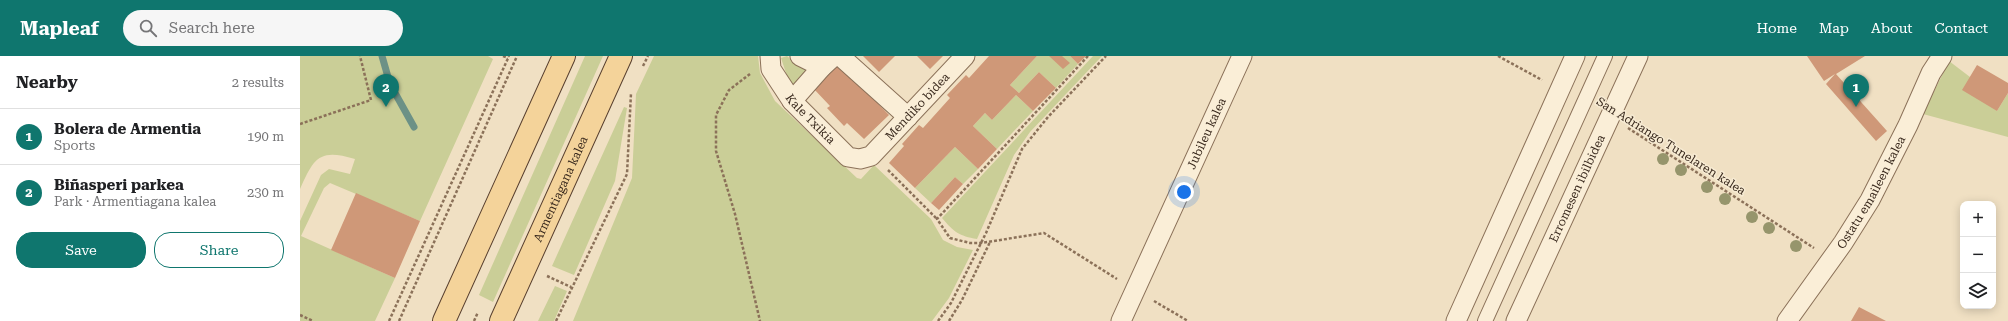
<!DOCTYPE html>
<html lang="en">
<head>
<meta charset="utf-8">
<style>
	:root { --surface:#fff; --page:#f6f6f6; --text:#202124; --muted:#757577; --line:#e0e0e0; --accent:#0f766e }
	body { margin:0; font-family:"Roboto Serif",serif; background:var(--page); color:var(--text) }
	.controls { position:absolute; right:12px; bottom:12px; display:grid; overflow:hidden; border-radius:8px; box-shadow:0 2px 10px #0003 }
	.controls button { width:36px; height:36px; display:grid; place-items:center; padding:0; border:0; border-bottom:1px solid var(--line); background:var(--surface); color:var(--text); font:20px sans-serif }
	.you { position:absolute; left:884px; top:136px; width:14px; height:14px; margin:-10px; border:3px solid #fff; border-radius:50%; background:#1a73e8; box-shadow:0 0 0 6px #1a73e833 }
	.badge { display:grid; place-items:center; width:26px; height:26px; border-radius:50%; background:var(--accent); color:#fff; font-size:13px; font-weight:700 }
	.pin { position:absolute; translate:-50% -33px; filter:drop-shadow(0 1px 2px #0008) }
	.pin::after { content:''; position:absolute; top:21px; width:14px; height:12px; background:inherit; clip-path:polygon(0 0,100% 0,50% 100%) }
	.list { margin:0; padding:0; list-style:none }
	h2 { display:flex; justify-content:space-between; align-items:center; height:52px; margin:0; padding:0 16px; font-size:17px }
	h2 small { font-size:13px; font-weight:400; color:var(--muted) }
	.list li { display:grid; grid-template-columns:26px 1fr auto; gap:12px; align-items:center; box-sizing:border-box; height:56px; padding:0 16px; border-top:1px solid var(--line) }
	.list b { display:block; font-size:15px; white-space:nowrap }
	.list p { margin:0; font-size:13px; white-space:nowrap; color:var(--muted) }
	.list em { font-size:13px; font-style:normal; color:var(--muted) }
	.actions { display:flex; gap:8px; padding:12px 16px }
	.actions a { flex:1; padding:9px 0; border:1px solid var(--accent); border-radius:16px; text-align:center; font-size:14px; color:var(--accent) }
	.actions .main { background:var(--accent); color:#fff }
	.icon { flex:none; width:22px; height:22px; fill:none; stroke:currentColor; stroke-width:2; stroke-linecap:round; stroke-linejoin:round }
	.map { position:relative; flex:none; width:1708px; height:265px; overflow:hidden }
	header { display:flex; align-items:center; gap:24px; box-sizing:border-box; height:56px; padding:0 20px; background:var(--accent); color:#fff }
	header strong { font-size:19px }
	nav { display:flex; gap:22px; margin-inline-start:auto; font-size:14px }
	.search { width:280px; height:36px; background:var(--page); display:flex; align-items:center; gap:10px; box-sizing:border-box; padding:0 14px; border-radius:22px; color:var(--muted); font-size:15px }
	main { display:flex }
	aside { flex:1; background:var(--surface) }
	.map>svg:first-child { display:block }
	.green { fill:#cace97 }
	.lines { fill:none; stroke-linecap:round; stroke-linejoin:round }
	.stream { stroke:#6c9186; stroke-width:7 }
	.building { fill:#cf9878 }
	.pedestrian-casing { stroke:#8b7159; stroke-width:16 }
	.minor-casing { stroke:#8b7159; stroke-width:21 }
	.primary-casing { stroke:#583f2e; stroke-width:24 }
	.path { stroke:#8b7159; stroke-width:2.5; stroke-dasharray:3 2; stroke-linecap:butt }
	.pedestrian { stroke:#faeed7; stroke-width:14 }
	.minor { stroke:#faeed7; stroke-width:19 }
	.primary { stroke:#f4d39a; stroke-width:22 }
	.tree { fill:#96956c }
	.labels { text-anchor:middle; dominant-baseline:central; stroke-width:3; stroke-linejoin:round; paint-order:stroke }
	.street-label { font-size:12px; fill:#3a2a1e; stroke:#f7ebd3 }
</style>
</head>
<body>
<header>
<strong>Mapleaf</strong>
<div class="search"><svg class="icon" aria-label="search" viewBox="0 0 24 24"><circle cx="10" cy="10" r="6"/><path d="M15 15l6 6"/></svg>Search here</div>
<nav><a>Home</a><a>Map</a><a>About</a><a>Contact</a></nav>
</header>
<main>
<aside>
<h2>Nearby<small>2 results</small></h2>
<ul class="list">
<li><span class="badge">1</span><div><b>Bolera de Armentia</b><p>Sports</p></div><em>190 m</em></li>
<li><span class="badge">2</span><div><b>Biñasperi parkea</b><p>Park · Armentiagana kalea</p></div><em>230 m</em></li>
</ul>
<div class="actions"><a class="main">Save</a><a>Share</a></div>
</aside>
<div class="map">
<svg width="1708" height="265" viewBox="0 0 1708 265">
	<rect width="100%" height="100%" fill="#f0e0c3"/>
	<path class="green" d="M 0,0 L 188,0 L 193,3 L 120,165 L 30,127 L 24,132 L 1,180 L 95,222 L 75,265 L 0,265 L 0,165 L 21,119 L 29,113 L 50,118 L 55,103 C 19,92 14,102 0,133 Z
		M 285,0 L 303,0 L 193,246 L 179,239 Z
		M 354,0 L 458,0 L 460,17 L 475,45 L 557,122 L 561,123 L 574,109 L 631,163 L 643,184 L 657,191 L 673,194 L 649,242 L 632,265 L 273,265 L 332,122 L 336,38 Z
		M 487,0 L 496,8 L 509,12 L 494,29 L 490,29 L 481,2 Z
		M 737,0 L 770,0 L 778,8 L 756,32 L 739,16 L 719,37 L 710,29 Z
		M 793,0 L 802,0 L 730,76 L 714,99 L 677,183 C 659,180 654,176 642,162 Z
		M 1649,5 L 1670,21 L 1697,55 L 1708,37 L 1708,81 L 1623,58 Z
		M 716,39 L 733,55 L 697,93 L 673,70 L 685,57 L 692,64 Z
		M 324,51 L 327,52 L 315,125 L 274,219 L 252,210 Z
		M 655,91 L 678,113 L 663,128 L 655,121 L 631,147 L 615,132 Z
		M 255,230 L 267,235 L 254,265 L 238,265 Z"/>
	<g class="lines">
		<path class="stream" d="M 82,0 L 90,28 L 114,71"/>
	</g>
	<path class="building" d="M 563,0 L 595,0 L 579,16 Z
		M 617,0 L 643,0 L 630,13 Z
		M 689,0 L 737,0 L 710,29 L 719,37 L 739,16 L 756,32 L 733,55 L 716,39 L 692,64 L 685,57 L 673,70 L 697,93 L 678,113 L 655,91 L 615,132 L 589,107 L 604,90 L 602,88 L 619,69 L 623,72 L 650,42 L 647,39 L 666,19 L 669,22 Z
		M 749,0 L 762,0 L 770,7 L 763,13 Z
		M 770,0 L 786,0 L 778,8 Z
		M 1507,0 L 1565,0 L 1536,18 L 1587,75 L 1576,85 L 1526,28 L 1535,18 L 1524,25 Z
		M 539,7 L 589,59 L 564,83 L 547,67 L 544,70 L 527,52 L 530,50 L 513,32 Z
		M 1677,9 L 1708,27 L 1708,37 L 1697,55 L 1662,34 Z
		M 655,121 L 663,128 L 639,154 L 631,147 Z
		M 56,137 L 120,165 L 95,222 L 31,194 Z
		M 1559,251 L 1586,265 L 1551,265 Z"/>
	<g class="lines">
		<defs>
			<path id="pedestrian" d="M 1185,265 L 1305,0"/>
			<g id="minor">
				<path id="s1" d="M 470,0 L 471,13 L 492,45 L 548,101 L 560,103 L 571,100 L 665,0"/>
				<path d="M 500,0 L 522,11"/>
				<path d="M 540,0 L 608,61"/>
				<path d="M 492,45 L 522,11 L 534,0"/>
				<path id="s2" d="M 821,265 L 942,0"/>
				<path d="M 1156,265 L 1275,0"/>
				<path id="s3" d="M 1216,265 L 1338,0"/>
				<path id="s4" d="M 1487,265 L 1543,187 L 1570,144 L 1608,69 L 1631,17 L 1642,0"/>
			</g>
			<g id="primary">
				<path d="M 144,265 L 264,0"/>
				<path id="s5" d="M 201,265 L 321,0"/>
			</g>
		</defs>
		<use href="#pedestrian" class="pedestrian-casing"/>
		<use href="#minor" class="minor-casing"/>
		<use href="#primary" class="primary-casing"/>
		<path class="path" d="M 203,0 L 208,2
			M 788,0 L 637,163 L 650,182 L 670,187 L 681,187 L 744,177 L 817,223
			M 1198,0 L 1242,24
			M 343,10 L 348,0
			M 450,18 L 429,34 L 416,59 L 416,95 L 435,158 L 460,265
			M 0,68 L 71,44 L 60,0
			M 1328,72 L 1514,192
			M 588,114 L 637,163
			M 247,220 L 271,231
			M 854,245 L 888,265
			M 0,259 L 13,265
			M 89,265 L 209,0
			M 99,265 L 217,0
			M 174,265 L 178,256
			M 256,265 L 327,118 L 331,37
			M 638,265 L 651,247 L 686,177 L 722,93 L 748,61 L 806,0
			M 649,265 L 662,244 L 690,186"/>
		<use href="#pedestrian" class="pedestrian"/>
		<use href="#minor" class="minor"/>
		<use href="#primary" class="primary"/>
	</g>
	<g class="tree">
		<circle cx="1363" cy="103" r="6"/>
		<circle cx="1381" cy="114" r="6"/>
		<circle cx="1407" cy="131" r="6"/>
		<circle cx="1425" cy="143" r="6"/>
		<circle cx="1452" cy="161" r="6"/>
		<circle cx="1469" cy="172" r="6"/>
		<circle cx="1496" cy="190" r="6"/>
	</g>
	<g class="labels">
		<g class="street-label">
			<text stroke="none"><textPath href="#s1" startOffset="222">Mendiko bidea</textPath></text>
			<text stroke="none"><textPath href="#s1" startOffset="77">Kale Txikia</textPath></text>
			<text stroke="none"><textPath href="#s2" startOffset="206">Jubileu kalea</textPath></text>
			<text transform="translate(1371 90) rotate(32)">San Adriango Tunelaren kalea</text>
			<text stroke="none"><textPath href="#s5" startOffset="145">Armentiagana kalea</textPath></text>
			<text stroke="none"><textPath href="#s3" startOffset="146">Erromesen ibilbidea</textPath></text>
			<text stroke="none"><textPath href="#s4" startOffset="154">Ostatu emaileen kalea</textPath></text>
		</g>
	</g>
</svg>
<div class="controls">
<button>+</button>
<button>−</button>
<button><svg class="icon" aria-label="layers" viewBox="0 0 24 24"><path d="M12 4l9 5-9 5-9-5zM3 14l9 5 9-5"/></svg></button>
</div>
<div class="you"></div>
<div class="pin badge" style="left:1556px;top:51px">1</div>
<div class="pin badge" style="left:86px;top:51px">2</div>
</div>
</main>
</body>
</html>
